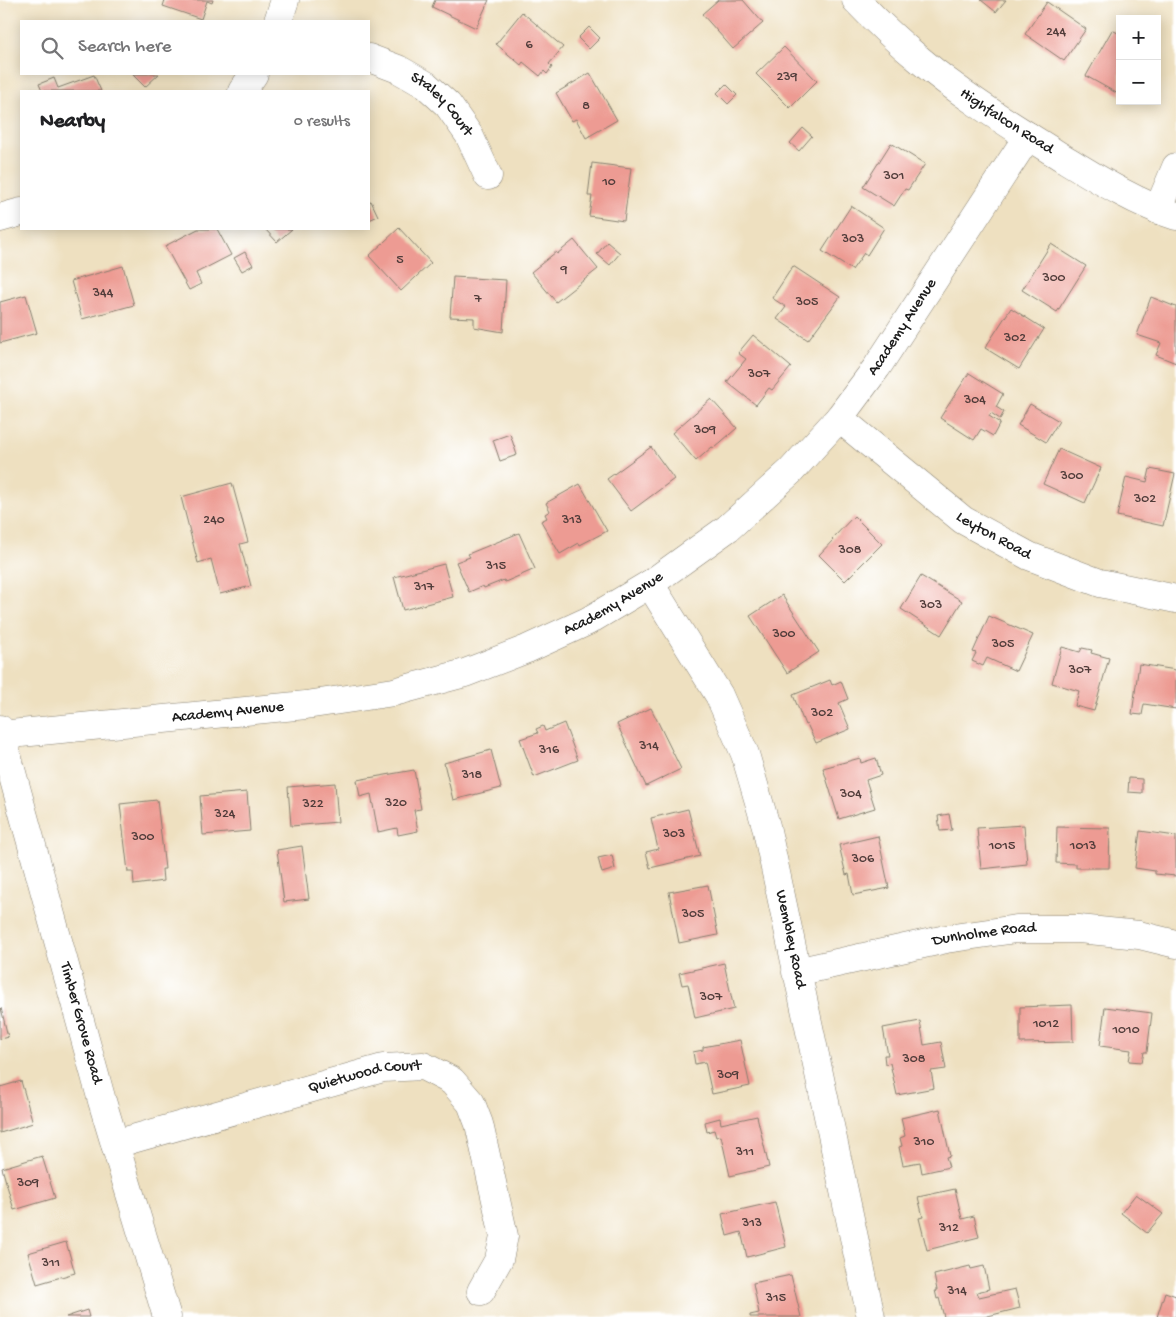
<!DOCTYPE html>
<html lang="en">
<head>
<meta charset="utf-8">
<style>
	:root { --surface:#fff; --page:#f2f2f2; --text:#202124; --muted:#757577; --line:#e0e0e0 }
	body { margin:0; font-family:"Gochi Hand",sans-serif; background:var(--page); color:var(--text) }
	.controls { position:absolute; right:15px; top:15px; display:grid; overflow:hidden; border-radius:0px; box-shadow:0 2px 12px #0003 }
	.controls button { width:45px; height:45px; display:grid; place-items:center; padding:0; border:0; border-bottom:1px solid var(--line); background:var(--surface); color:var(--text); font:25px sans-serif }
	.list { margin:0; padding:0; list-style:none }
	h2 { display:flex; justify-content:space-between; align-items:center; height:65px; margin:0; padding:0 20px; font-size:21px }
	h2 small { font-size:16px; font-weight:400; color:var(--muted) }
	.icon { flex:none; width:28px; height:28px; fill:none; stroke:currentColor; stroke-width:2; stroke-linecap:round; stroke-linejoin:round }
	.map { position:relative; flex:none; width:1176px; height:1317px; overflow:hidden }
	.search { position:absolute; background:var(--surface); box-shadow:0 2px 12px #0003; left:20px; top:20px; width:350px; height:55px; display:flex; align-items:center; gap:12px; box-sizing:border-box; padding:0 18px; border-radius:0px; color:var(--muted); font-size:19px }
	.panel { position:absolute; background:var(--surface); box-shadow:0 2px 12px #0003; left:20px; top:90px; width:350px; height:140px; border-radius:0px }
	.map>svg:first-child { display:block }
	.building { fill:#ed9b93 }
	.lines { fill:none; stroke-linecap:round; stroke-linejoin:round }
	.minor-casing { stroke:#857e6e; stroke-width:29 }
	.tertiary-casing { stroke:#857e6e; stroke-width:29 }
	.minor { stroke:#fff; stroke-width:28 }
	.tertiary { stroke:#fff; stroke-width:28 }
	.labels { text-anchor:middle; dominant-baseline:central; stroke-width:4.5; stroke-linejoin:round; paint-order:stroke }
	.number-label { font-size:14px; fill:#503c3a }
	.street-label { font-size:16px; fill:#1c1c1c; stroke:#fff }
</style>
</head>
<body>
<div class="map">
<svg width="1176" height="1317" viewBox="0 0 1176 1317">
	<rect width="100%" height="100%" fill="#fff"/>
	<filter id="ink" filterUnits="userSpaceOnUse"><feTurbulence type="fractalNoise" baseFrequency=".02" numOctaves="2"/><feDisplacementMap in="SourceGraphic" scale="10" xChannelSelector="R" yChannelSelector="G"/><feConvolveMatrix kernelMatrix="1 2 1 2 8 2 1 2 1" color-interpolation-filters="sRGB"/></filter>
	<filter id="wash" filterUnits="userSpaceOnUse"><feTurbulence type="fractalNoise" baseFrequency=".0096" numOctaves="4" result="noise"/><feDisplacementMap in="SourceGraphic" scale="20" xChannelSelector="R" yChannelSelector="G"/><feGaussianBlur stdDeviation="1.12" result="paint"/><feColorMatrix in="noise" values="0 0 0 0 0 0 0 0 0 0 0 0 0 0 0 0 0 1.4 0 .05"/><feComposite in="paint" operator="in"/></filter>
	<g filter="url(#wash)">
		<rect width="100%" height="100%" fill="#eee0c0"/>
		<g id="blocks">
			<path class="building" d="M 165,0 L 213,0 L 212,3 L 207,1 L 201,19 L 163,6 Z
				M 435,0 L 489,0 L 476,28 L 432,7 Z
				M 718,0 L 743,0 L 763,23 L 733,49 L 702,14 Z
				M 981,0 L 1006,0 L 996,12 Z
				M 1047,2 L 1086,29 L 1064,61 L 1025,34 Z
				M 522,12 L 563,47 L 549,64 L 552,67 L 547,74 L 544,71 L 540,76 L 523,62 L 521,65 L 496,44 Z
				M 589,27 L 600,38 L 589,49 L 578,38 Z
				M 1112,30 L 1120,34 L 1120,95 L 1086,76 Z
				M 784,47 L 817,81 L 790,108 L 756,74 Z
				M 590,73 L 617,120 L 586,138 L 576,119 L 572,121 L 556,93 Z
				M 132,74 L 159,74 L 145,87 Z
				M 94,75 L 101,91 L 42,91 L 39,84 L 54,78 L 58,88 Z
				M 726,84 L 737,95 L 728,104 L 717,93 Z
				M 803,128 L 812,136 L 799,151 L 790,143 Z
				M 891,143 L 925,164 L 908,190 L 905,189 L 894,206 L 863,187 Z
				M 592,163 L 631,168 L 624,221 L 589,216 L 592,196 L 588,196 Z
				M 371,201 L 378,216 L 369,220 L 369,202 Z
				M 851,206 L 884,228 L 867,255 L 864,253 L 852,270 L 822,251 Z
				M 399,228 L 431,263 L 401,291 L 369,256 Z
				M 198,229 L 217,229 L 231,255 L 196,273 L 201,284 L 189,290 L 165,246 Z
				M 265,229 L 292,229 L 277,242 Z
				M 574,240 L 598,269 L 556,302 L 531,272 L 556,252 L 557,254 Z
				M 607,242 L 620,253 L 610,265 L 597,254 Z
				M 1051,244 L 1086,266 L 1057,312 L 1022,290 Z
				M 245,252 L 253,265 L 242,271 L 234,258 Z
				M 123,266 L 134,305 L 82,319 L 71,281 Z
				M 793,266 L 840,297 L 808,340 L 777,319 L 786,307 L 772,298 Z
				M 453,277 L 506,280 L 503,332 L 474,327 L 474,318 L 450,317 Z
				M 26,295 L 37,333 L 0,343 L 0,302 Z
				M 1151,297 L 1176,307 L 1176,363 L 1156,355 L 1161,343 L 1137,335 Z
				M 1011,308 L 1044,329 L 1019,369 L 985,348 Z
				M 753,335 L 791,367 L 772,390 L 769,388 L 756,405 L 727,382 L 746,359 L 738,353 Z
				M 969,373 L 1003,394 L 996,407 L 1004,412 L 1000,419 L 991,413 L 989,416 L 1000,423 L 993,436 L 981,429 L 974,440 L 940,418 Z
				M 711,399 L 737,428 L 714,448 L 712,447 L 696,461 L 672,433 Z
				M 1030,404 L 1059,421 L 1046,442 L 1018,425 Z
				M 510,434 L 517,455 L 500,461 L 493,440 Z
				M 651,447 L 674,479 L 631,511 L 607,479 Z
				M 1059,449 L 1101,468 L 1085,503 L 1043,484 Z
				M 1150,469 L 1175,474 L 1163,526 L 1117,516 L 1126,477 L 1147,482 Z
				M 232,483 L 248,542 L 240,544 L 251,586 L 220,594 L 211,559 L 198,563 L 181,497 Z
				M 580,484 L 607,531 L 580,545 L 579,543 L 560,554 L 541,521 L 547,518 L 545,514 L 550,511 L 546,503 Z
				M 854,516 L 882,544 L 845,581 L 819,555 L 833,540 L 832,539 Z
				M 519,533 L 535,569 L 505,582 L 504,580 L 484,588 L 483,586 L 469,592 L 456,562 L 470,557 L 468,554 Z
				M 444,564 L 453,597 L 403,610 L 394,577 Z
				M 921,576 L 962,601 L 941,635 L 901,609 Z
				M 782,595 L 819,652 L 787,673 L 750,616 Z
				M 989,616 L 1033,635 L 1016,671 L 987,658 L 983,666 L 972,661 L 976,653 L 973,652 Z
				M 1062,647 L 1080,652 L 1082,648 L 1092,650 L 1091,653 L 1109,658 L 1094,711 L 1075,706 L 1079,691 L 1052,683 Z
				M 1139,664 L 1176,670 L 1176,709 L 1144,704 L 1142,715 L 1132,714 Z
				M 830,680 L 832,685 L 841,681 L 848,699 L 839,703 L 850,729 L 816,743 L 807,724 L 805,725 L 793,695 Z
				M 651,708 L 681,769 L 646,786 L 617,724 Z
				M 564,723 L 578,760 L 534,777 L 520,739 L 538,733 L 536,729 L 543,726 L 545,731 Z
				M 491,750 L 501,788 L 453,800 L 444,763 Z
				M 860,758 L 861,763 L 876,758 L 881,775 L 866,780 L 875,808 L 839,819 L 823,768 Z
				M 414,770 L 421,809 L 414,810 L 418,831 L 398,835 L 397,828 L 378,832 L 371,794 L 360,797 L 357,780 Z
				M 1129,778 L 1142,779 L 1142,793 L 1128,792 Z
				M 335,783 L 338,822 L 291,826 L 288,787 Z
				M 247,792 L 250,831 L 203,835 L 200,796 Z
				M 157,800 L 165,869 L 162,869 L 163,881 L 134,885 L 133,872 L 128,872 L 120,804 Z
				M 688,809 L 700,856 L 650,868 L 646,852 L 658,849 L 651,818 Z
				M 949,814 L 952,830 L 940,831 L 938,816 Z
				M 1024,825 L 1027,864 L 981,869 L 977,828 Z
				M 1057,827 L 1110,828 L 1109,868 L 1076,868 L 1076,864 L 1056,863 Z
				M 1140,831 L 1176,836 L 1176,876 L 1155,874 L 1155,871 L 1135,868 Z
				M 878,836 L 889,888 L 853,895 L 849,874 L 846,875 L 839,845 Z
				M 302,846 L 309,899 L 284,902 L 277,850 Z
				M 612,855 L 615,869 L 602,873 L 598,858 Z
				M 708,885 L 718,935 L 679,943 L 669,892 Z
				M 724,963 L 734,1009 L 695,1018 L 688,984 L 682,985 L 679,973 Z
				M 1072,1005 L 1073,1042 L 1020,1043 L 1020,1007 Z
				M 1105,1007 L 1152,1013 L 1147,1052 L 1144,1052 L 1142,1062 L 1129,1061 L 1131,1050 L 1100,1046 Z
				M 1,1008 L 8,1037 L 0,1039 L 0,1009 Z
				M 920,1021 L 924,1045 L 941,1042 L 946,1069 L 931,1071 L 934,1088 L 897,1095 L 890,1063 L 885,1064 L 884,1055 L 888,1055 L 883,1028 Z
				M 740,1040 L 750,1086 L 712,1094 L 705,1062 L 695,1064 L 693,1052 L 703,1050 L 703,1047 Z
				M 21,1081 L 33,1123 L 0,1133 L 0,1087 Z
				M 940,1109 L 950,1156 L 946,1157 L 949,1167 L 922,1173 L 920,1162 L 903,1165 L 899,1147 L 902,1146 L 900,1138 L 905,1136 L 901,1118 Z
				M 757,1116 L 769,1167 L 730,1176 L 721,1136 L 716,1137 L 714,1130 L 707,1132 L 705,1122 L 720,1118 L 721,1124 Z
				M 42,1156 L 55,1198 L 14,1210 L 2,1168 Z
				M 955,1189 L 962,1219 L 974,1216 L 979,1237 L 927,1250 L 919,1218 L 923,1217 L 918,1197 Z
				M 1136,1194 L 1163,1214 L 1147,1233 L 1121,1213 Z
				M 775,1202 L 786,1247 L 747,1257 L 741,1232 L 727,1236 L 722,1214 Z
				M 66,1242 L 75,1273 L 37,1284 L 28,1253 Z
				M 970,1266 L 971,1269 L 984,1266 L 989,1289 L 977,1292 L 979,1297 L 1015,1289 L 1020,1308 L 984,1317 L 944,1317 L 939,1298 L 937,1299 L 935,1290 L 937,1290 L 934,1275 Z
				M 791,1275 L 801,1317 L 750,1317 L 750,1315 L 759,1313 L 753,1283 Z
				M 1165,1292 L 1176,1296 L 1176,1317 L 1157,1317 Z
				M 87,1310 L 89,1317 L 66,1317 Z"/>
		</g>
	</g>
	<g filter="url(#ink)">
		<use href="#blocks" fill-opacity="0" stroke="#857e6e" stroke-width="1"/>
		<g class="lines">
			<defs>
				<g id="minor">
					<path d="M 278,21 L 285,0"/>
					<path id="s1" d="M 369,58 L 398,69 L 426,85 L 448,105 L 469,135 L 488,176"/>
					<path d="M 242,91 L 254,74"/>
					<path d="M 1158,210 L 1176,167"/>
					<path d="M 0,218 L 21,212"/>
					<path id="s2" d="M 839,418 L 963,520 L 1029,556 L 1100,583 L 1176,599"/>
					<path id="s3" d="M 650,584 L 719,695 L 745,754 L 766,826 L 871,1317"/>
					<path id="s4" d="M 0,729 L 102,1101 L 167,1317"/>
					<path id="s5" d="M 796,972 L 946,939 L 1016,929 L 1079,929 L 1139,935 L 1176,944"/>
					<path id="s6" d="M 115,1144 L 383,1068 L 423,1066 L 452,1081 L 471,1103 L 479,1124 L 504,1236 L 499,1259 L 481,1291"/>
				</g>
				<g id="tertiary">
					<path id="s7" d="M 856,0 C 876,21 897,41 920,60 C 961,95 1009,124 1055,153 C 1093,176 1133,202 1176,216"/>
					<path id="s8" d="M 0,735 L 306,705 L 394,692 L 465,673 L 527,649 L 588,621 L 650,584 L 728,528 L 791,471 L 839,418 L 877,367 L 1028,136"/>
				</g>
			</defs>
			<use href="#minor" class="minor-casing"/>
			<use href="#tertiary" class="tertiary-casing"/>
			<use href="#minor" class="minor"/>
			<use href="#tertiary" class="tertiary"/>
		</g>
	</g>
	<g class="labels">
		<g class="number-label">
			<text x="1056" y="32">244</text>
			<text x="529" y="45">6</text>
			<text x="787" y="77">239</text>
			<text x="586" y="106">8</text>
			<text x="894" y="176">301</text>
			<text x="609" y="182">10</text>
			<text x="853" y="239">303</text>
			<text x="400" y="260">5</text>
			<text x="564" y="270">9</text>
			<text x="1054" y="278">300</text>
			<text x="103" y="293">344</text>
			<text x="478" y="299">7</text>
			<text x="807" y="302">305</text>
			<text x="1015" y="338">302</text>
			<text x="759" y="374">307</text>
			<text x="975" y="400">304</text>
			<text x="705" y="430">309</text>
			<text x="1072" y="476">300</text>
			<text x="1145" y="499">302</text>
			<text x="214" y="520">240</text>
			<text x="572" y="520">313</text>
			<text x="850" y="550">308</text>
			<text x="496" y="566">315</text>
			<text x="424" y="587">317</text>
			<text x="931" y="605">303</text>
			<text x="784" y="634">300</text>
			<text x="1003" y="644">305</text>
			<text x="1080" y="670">307</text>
			<text x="822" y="713">302</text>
			<text x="649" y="746">314</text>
			<text x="549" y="750">316</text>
			<text x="472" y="775">318</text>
			<text x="851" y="794">304</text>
			<text x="396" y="803">320</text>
			<text x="313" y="804">322</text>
			<text x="225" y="814">324</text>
			<text x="674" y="834">303</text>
			<text x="143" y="837">300</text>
			<text x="1002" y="846">1015</text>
			<text x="1083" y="846">1013</text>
			<text x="863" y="859">306</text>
			<text x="693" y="914">305</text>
			<text x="711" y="997">307</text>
			<text x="1046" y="1024">1012</text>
			<text x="1126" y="1030">1010</text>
			<text x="914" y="1059">308</text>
			<text x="728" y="1075">309</text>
			<text x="924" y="1142">310</text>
			<text x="745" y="1152">311</text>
			<text x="28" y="1183">309</text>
			<text x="752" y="1223">313</text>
			<text x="949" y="1228">312</text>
			<text x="51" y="1263">311</text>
			<text x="957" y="1291">314</text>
			<text x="776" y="1298">315</text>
		</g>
		<g class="street-label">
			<text stroke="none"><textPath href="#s1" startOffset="88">Staley Court</textPath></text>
			<text stroke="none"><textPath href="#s7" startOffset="194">Highfalcon Road</textPath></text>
			<text stroke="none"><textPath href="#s8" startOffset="1039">Academy Avenue</textPath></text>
			<text stroke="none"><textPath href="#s2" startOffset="195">Leyton Road</textPath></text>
			<text stroke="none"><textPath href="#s8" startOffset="634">Academy Avenue</textPath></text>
			<text stroke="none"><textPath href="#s8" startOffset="229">Academy Avenue</textPath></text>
			<text stroke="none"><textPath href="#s5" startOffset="192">Dunholme Road</textPath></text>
			<text stroke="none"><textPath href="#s3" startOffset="386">Wembley Road</textPath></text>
			<text stroke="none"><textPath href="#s4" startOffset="305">Timber Grove Road</textPath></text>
			<text stroke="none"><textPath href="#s6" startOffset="259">Quietwood Court</textPath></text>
		</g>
	</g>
</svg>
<div class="controls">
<button>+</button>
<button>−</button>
</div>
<div class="search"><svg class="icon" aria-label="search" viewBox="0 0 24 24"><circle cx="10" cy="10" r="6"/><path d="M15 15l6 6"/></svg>Search here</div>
<section class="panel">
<h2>Nearby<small>0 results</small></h2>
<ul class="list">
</ul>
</section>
</div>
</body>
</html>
